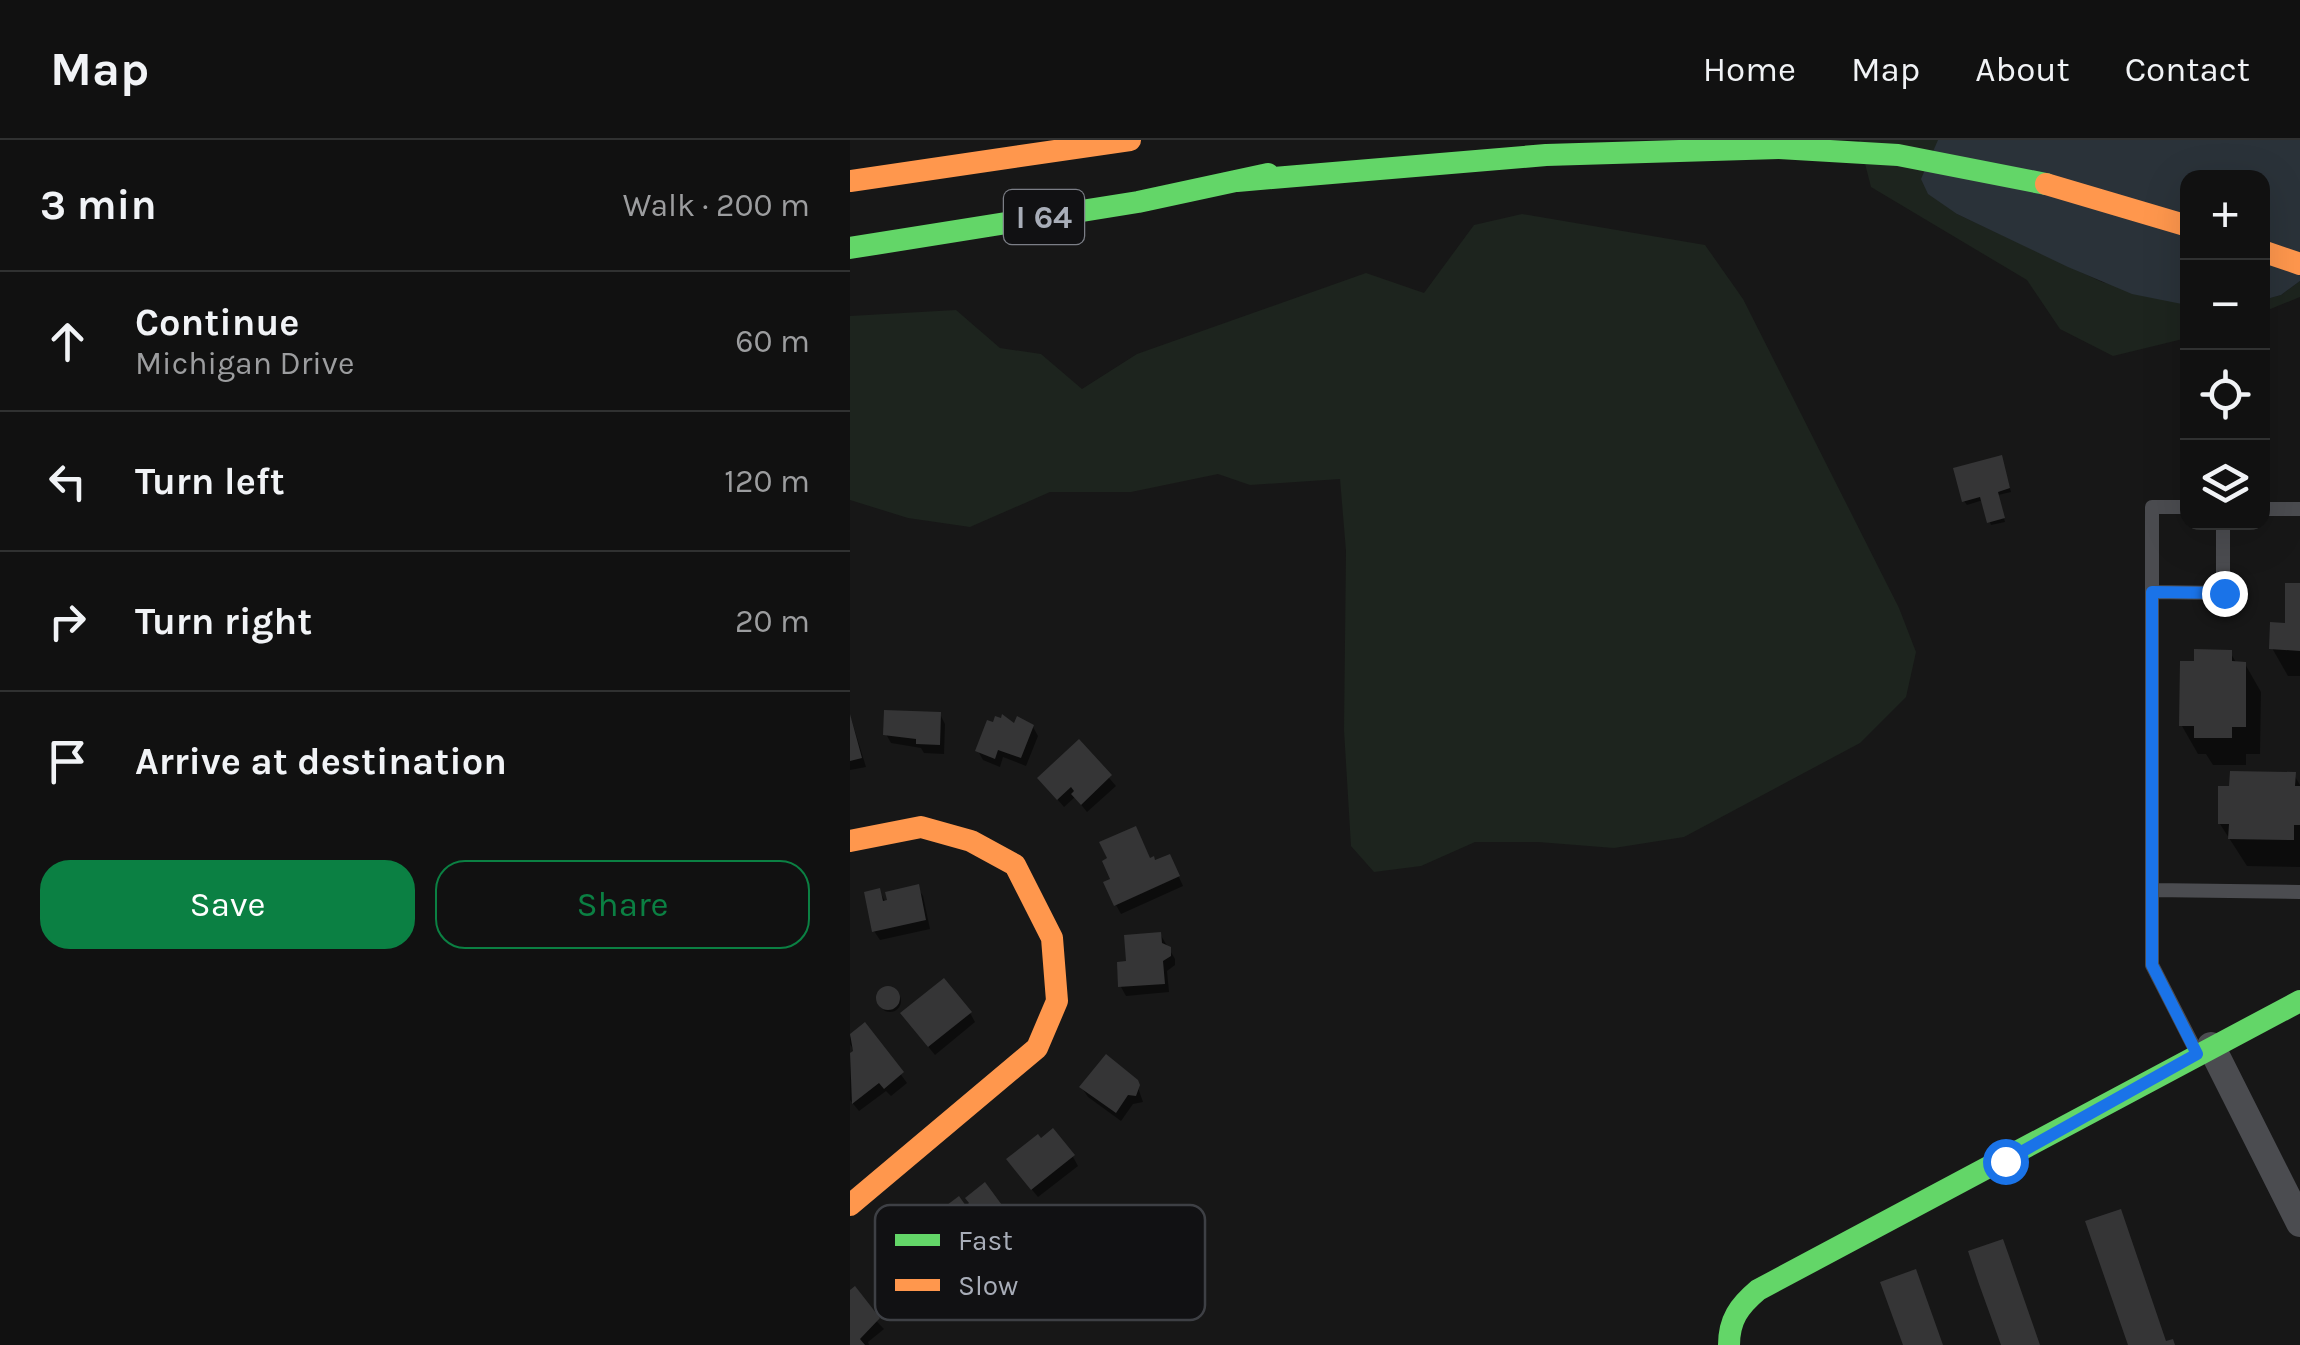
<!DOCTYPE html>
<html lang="en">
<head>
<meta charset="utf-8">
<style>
	:root { --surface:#111; --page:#1e1f1f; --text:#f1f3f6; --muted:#9c9d9f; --line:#303131; --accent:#0b8043 }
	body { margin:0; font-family:Karla,sans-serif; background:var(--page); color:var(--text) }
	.controls { position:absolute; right:30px; top:30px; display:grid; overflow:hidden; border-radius:20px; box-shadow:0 10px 40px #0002 }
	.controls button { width:90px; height:90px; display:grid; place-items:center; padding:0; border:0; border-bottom:2px solid var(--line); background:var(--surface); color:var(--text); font:50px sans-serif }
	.stop { position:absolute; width:30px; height:30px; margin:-22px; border:8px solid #1a73e8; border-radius:50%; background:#fff }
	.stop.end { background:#1a73e8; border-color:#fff; box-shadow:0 2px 10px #0008 }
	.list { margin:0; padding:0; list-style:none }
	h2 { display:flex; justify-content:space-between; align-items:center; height:130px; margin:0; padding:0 40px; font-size:42px }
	h2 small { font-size:32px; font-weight:400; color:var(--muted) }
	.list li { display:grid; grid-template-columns:65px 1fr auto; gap:30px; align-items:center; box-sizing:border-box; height:140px; padding:0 40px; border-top:2px solid var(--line) }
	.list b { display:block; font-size:38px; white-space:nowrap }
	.list p { margin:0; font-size:32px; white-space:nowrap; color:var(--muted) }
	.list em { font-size:32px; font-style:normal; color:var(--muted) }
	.actions { display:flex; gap:20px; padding:30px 40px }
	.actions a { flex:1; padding:22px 0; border:2px solid var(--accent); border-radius:30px; text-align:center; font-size:35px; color:var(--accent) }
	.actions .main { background:var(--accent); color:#fff }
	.icon { flex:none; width:55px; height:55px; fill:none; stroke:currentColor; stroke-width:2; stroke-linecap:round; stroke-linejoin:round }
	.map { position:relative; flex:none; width:1450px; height:1205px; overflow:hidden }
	header { display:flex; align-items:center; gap:60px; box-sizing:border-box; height:140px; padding:0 50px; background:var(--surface); border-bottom:2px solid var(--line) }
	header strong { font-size:48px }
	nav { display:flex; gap:55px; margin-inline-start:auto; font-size:35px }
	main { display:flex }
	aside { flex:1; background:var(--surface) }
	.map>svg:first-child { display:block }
	.green { fill:#1d241e }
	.water { fill:#2a3239 }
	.shadow { fill:#0007 }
	.building { fill:#353536 }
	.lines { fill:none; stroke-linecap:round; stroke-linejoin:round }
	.lane { stroke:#4b4c50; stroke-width:14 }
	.street { stroke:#4b4c50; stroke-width:28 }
	.fast { stroke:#63d668; stroke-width:22 }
	.slow { stroke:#ff974d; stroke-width:22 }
	.route { stroke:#1a73e8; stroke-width:12 }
	.labels { text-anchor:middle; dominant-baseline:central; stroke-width:10; stroke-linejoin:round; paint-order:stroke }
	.shield { fill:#111113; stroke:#7b7e86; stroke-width:2.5 }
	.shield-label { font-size:32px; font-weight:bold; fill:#a8adb8 }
	.key { fill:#111113; stroke:#3e4045; stroke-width:2.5 }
	.key-label { font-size:28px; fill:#a8adb8 }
</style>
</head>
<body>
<header>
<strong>Map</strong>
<nav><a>Home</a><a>Map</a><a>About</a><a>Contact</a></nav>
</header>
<main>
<aside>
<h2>3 min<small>Walk · 200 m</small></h2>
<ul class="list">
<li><svg class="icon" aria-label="ahead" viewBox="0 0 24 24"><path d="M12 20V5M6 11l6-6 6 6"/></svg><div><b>Continue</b><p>Michigan Drive</p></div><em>60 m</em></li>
<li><svg class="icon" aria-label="left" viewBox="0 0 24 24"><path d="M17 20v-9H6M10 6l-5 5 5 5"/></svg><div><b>Turn left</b></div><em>120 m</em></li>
<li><svg class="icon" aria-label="right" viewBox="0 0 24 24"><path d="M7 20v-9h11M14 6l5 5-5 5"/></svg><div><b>Turn right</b></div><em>20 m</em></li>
<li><svg class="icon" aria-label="arrive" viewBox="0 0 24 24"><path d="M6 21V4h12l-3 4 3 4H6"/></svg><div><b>Arrive at destination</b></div></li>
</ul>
<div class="actions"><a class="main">Save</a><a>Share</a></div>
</aside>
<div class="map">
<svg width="1450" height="1205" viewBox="0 0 1450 1205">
	<rect width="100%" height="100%" fill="#171717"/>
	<path class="green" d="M 1009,0 L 1088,0 L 1107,74 L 1252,142 L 1337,165 L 1337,198 L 1263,216 L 1210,189 L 1177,140 L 1021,47 Z
		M 672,74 L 855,105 L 893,159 L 1049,468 L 1066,512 L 1056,557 L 1010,603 L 834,697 L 764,708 L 688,702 L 625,702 L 571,726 L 524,732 L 501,706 L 494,590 L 496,411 L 490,339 L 400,345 L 368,334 L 281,352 L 200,352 L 120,387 L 58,378 L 0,360 L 0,176 L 106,170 L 150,208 L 191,214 L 232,249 L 287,214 L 516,133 L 574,153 L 624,85 Z
		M 1450,141 L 1450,157 L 1413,172 L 1412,160 L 1431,155 Z"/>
	<path class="water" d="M 1088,0 L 1450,0 L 1450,141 L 1431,155 L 1413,160 L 1412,38 L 1338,38 L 1337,165 L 1282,154 L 1218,127 L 1107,74 L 1078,54 L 1071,39 Z"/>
	<path class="shadow" d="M 1152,321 L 1161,352 L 1148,355 L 1155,382 L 1141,385 L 1133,360 L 1117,365 L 1114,361 Z
		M 1450,446 L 1450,536 L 1438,536 L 1422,508 L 1437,485 Z
		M 1380,512 L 1387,524 L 1395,524 L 1411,552 L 1410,614 L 1396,614 L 1396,625 L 1363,625 L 1356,614 L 1348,614 L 1332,586 L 1346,524 Z
		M 90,574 L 95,584 L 94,614 L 74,613 L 71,608 L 41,603 L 36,594 Z
		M 0,575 L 16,627 L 0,630 Z
		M 159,584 L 183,587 L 188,596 L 176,626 L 153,617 L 150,627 L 133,620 L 128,611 L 144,585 Z
		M 229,603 L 266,646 L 237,672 L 225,657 L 214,667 L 190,639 Z
		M 1444,635 L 1450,645 L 1450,727 L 1397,726 L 1370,684 Z
		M 300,720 L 324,726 L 333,746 L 271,774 L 266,765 Z
		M 67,747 L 73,756 L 80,789 L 30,800 L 24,791 L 29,751 L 41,771 Z
		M 310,794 L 325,819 L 325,825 L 317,831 L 319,852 L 276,856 L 271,847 L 279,824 Z
		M29 861a11 11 0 1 1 22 0a11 11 0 1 1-22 0Z
		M 120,873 L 125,882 L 85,915 L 59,883 Z
		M 15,885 L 57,943 L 41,956 L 36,951 L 9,971 L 0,960 L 0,916 L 5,912 L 0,904 L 0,897 Z
		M 286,942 L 293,962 L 283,964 L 271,981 L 238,957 L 232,948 Z
		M 223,1017 L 228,1026 L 188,1057 L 165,1029 Z
		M 0,1154 L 34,1189 L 18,1202 L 19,1205 L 0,1205 Z"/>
	<path class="building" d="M 1152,315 L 1160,348 L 1148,352 L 1155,378 L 1137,383 L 1130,357 L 1112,362 L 1103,328 Z
		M 1435,443 L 1450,443 L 1450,511 L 1419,509 L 1420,482 L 1435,483 Z
		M 1344,509 L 1382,510 L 1382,521 L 1396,522 L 1396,587 L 1382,587 L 1382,598 L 1344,598 L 1344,586 L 1329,586 L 1330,521 L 1344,521 Z
		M 34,570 L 91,572 L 90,605 L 66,604 L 66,599 L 33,595 Z
		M 0,574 L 12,618 L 0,621 Z
		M 152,574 L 164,583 L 167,576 L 184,585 L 171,618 L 148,610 L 145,619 L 125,611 L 137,580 L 143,582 L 145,576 L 151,578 Z
		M 229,599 L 262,635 L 231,665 L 221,654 L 224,651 L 221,647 L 207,660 L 187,638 Z
		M 1380,631 L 1446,632 L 1445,646 L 1450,646 L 1450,685 L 1444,685 L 1444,700 L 1378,699 L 1379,684 L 1368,684 L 1368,646 L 1379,646 Z
		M 286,686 L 300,718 L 304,716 L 305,720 L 320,714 L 330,736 L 264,766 L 253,742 L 260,739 L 252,721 L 257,718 L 249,702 Z
		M 69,744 L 76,780 L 22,792 L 14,752 L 30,748 L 33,761 L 37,760 L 35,752 Z
		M 311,792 L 312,803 L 321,807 L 321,816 L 313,821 L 315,844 L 268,847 L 267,822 L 276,821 L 274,795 Z
		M 94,838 L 122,872 L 78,907 L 50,873 Z
		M26 858a12 12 0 1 1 24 0a12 12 0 1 1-24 0Z
		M 15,882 L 54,932 L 34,949 L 29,943 L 2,964 L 0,913 L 3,911 L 0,894 Z
		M 256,914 L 288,940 L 290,945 L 286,956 L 278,955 L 266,973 L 229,947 Z
		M 203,988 L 225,1015 L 181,1050 L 156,1019 L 188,994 L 191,998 Z
		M 135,1042 L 160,1076 L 148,1084 L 156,1095 L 151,1099 L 156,1106 L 146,1113 L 143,1109 L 127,1121 L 99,1083 L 91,1089 L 84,1080 L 91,1075 L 89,1071 L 109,1056 L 116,1066 L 119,1063 L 115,1058 Z
		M 1271,1069 L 1316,1201 L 1323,1199 L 1325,1205 L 1278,1205 L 1235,1081 Z
		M 1153,1099 L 1159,1116 L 1190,1205 L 1151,1205 L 1129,1144 L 1118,1111 Z
		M 1066,1129 L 1072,1146 L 1093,1205 L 1053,1205 L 1042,1175 L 1030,1142 Z
		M 5,1146 L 30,1178 L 10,1199 L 15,1205 L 0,1205 L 0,1150 Z"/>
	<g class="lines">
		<path class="lane" d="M 1338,367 L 1302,367 L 1302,825 L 1347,913
			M 1412,369 L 1450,369
			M 1302,452 L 1373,453 L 1373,382
			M 1302,750 L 1450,752"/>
		<path class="street" d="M 1361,906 L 1450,1083"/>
		<path class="fast" d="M 387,41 L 696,15 L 929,8 L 1048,15 L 1196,44
			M 0,108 L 288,62 L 418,34
			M 879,1205 C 879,1180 889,1166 908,1150 L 1450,861"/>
		<path class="slow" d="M 0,41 L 280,0
			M 1196,44 L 1338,86
			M 1412,111 L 1450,124
			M 0,701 L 71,687 L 121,701 L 165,725 L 202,798 L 207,861 L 187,908 L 0,1065"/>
	</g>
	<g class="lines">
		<path class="route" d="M 1155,1021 L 1347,914 L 1302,825 L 1302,452 L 1374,453"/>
	</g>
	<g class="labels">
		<rect class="shield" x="154" y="50" width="80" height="54" rx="8"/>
		<g class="shield-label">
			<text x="194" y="77">I 64</text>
		</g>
	</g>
	<rect x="25" y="1065" width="330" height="115" rx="15" class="key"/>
	<rect x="45" y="1094" width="45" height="12" fill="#63d668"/>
	<rect x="45" y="1139" width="45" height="12" fill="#ff974d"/>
	<g class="key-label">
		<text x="108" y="1110">Fast</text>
		<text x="108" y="1155">Slow</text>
	</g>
</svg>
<div class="controls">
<button>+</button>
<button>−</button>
<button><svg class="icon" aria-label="locate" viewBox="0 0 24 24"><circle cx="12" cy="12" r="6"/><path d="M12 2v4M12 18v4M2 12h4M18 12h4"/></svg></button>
<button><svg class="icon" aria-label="layers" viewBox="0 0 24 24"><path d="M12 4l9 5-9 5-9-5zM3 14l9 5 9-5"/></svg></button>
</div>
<div class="stop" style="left:1155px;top:1021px"></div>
<div class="stop end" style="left:1374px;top:453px"></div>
</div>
</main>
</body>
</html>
